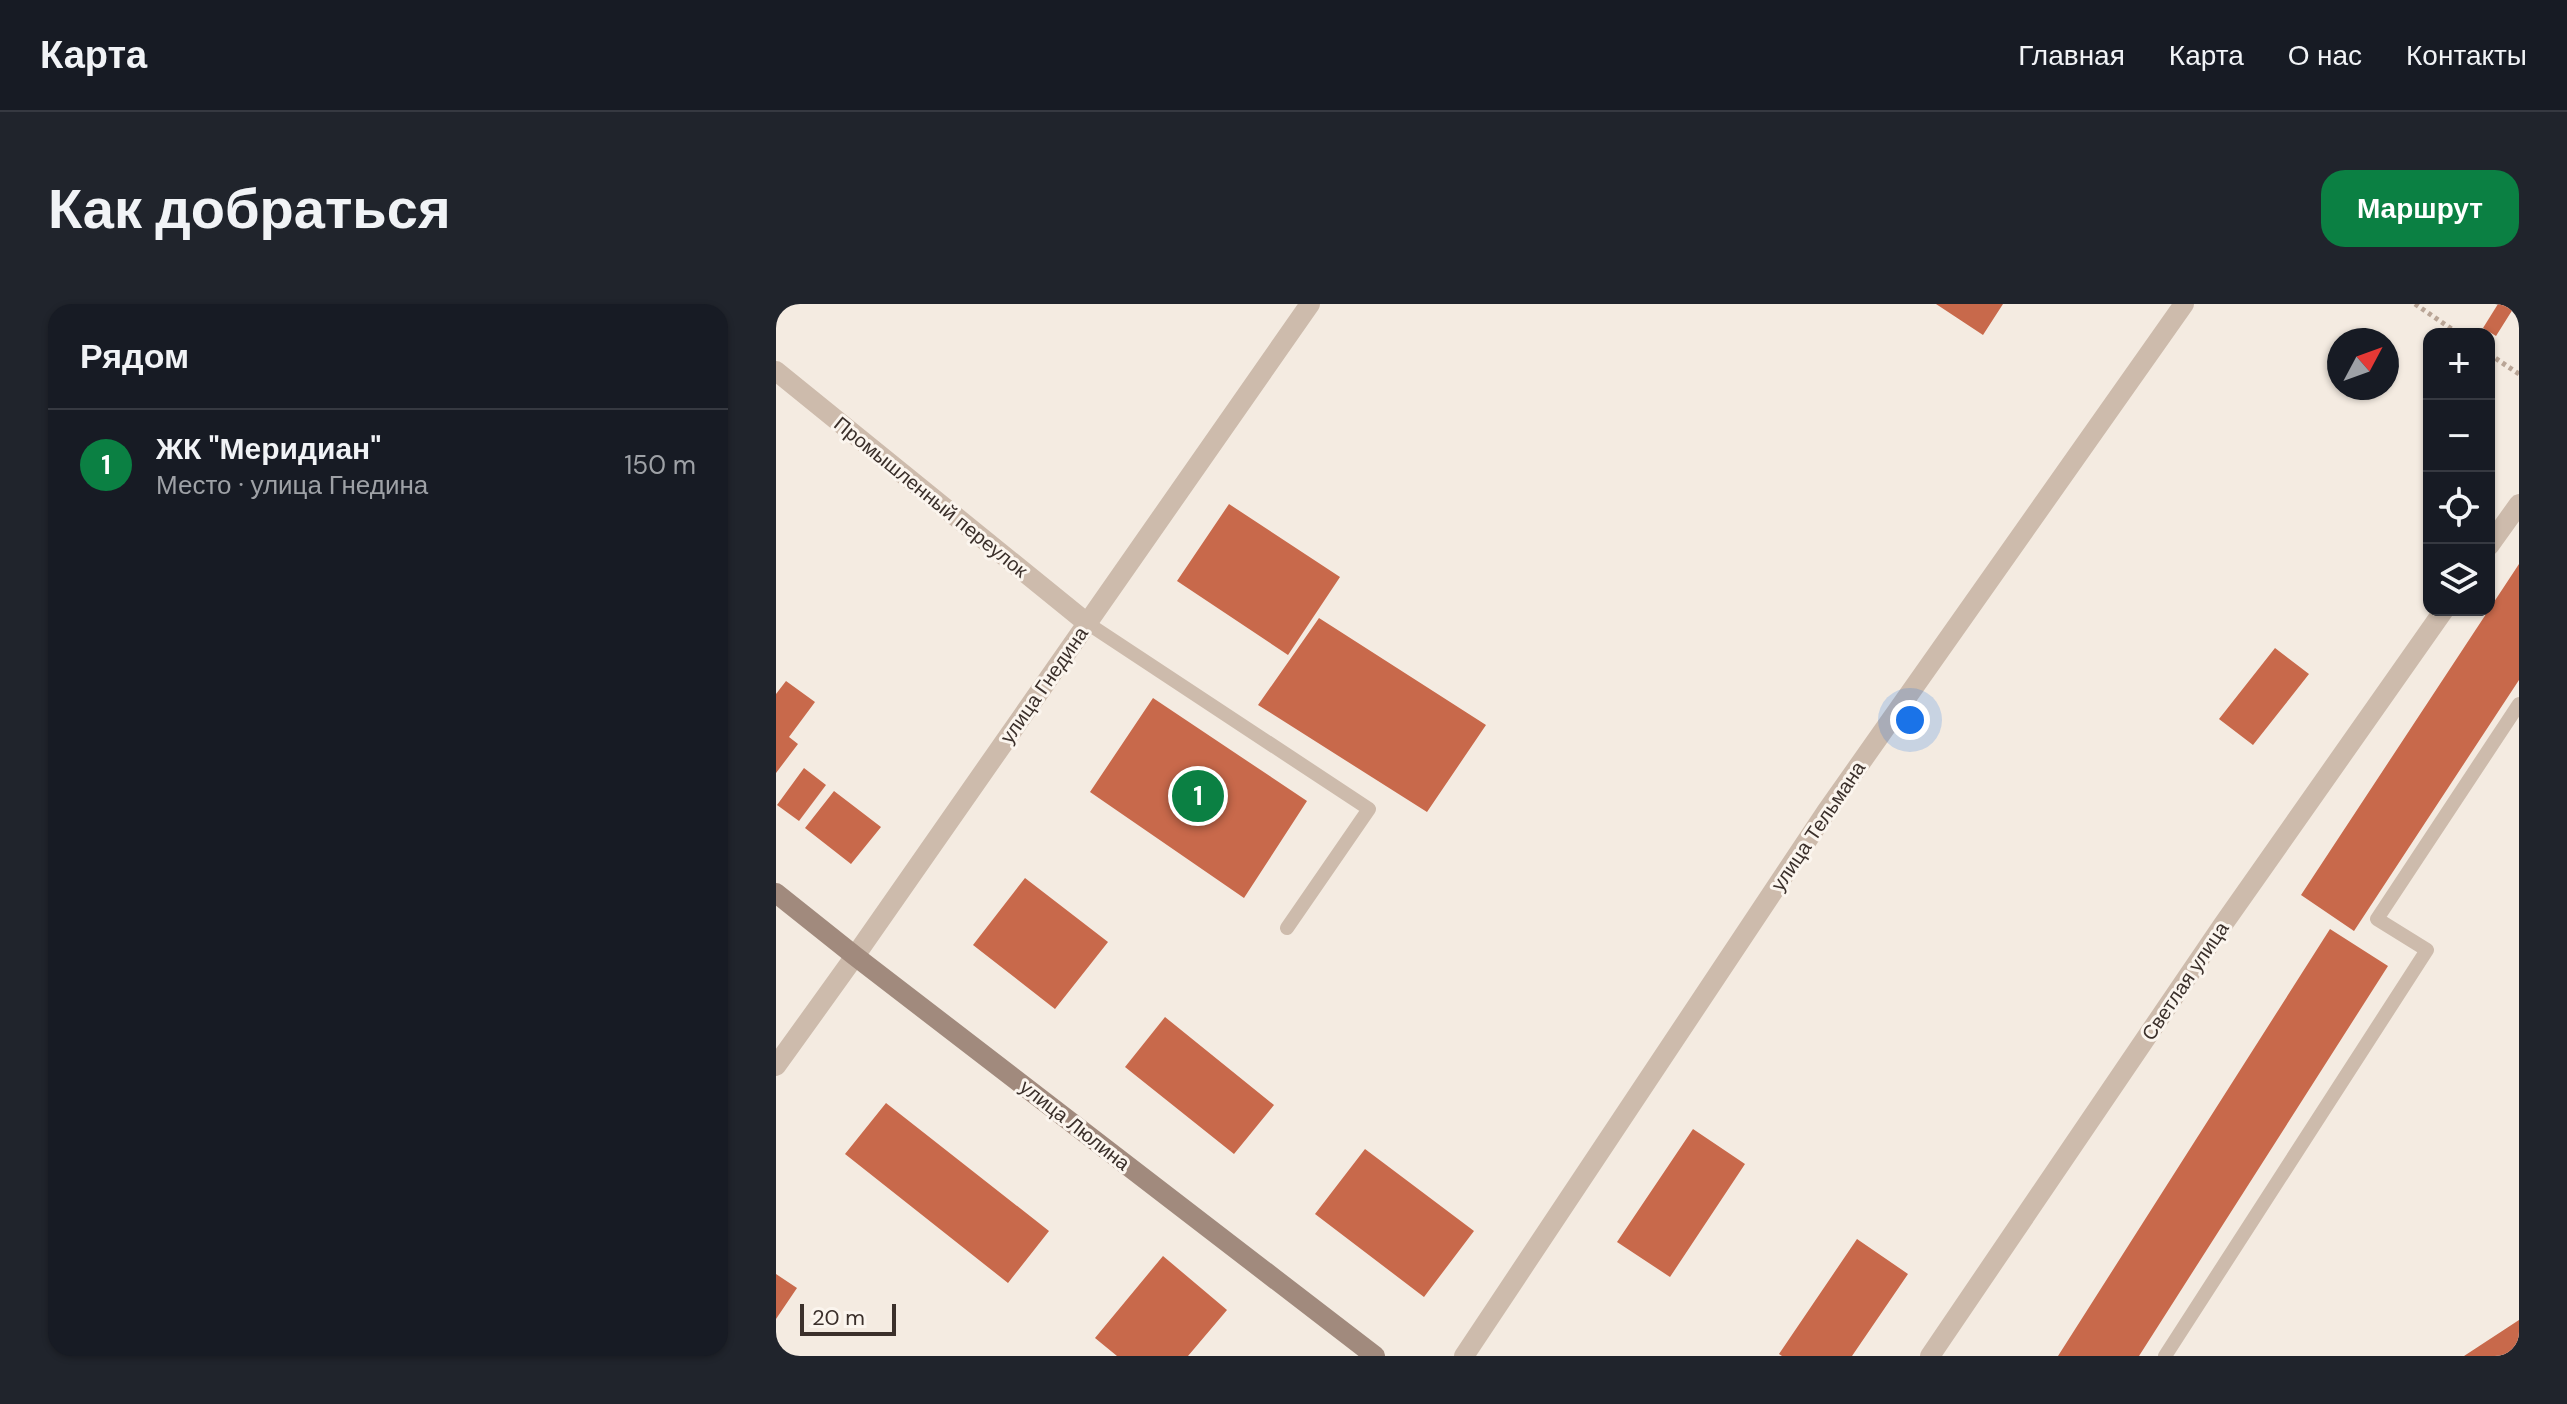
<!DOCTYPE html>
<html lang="ru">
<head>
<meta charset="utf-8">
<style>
	:root { --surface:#171b24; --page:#20242c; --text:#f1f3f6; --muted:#9ea1a6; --line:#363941; --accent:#0b8043 }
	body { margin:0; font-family:"DM Sans",sans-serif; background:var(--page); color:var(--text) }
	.controls { position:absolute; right:24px; top:24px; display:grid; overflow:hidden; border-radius:16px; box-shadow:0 2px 6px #0004 }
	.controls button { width:72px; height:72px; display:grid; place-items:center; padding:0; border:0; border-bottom:2px solid var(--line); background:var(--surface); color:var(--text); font:40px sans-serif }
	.compass { position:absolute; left:1551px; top:24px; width:72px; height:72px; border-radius:50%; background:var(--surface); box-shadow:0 2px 6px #0004; rotate:49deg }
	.scale { position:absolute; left:24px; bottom:20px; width:96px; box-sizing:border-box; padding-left:8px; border:4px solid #3b302b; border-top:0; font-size:22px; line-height:28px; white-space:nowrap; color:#3b302b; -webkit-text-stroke:6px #fbf5ee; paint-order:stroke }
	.you { position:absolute; left:1134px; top:416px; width:28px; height:28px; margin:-20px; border:6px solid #fff; border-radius:50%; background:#1a73e8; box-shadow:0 0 0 12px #1a73e833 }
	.badge { display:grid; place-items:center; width:52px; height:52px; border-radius:50%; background:var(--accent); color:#fff; font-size:26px; font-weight:700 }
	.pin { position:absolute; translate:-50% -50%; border:4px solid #fff; box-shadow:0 2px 8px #0006 }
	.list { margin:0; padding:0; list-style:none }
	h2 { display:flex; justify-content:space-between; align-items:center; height:104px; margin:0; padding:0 32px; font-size:34px }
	h2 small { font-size:26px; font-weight:400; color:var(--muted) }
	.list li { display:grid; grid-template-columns:52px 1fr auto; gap:24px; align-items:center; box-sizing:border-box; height:112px; padding:0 32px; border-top:2px solid var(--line) }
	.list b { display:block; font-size:30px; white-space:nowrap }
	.list p { margin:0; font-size:26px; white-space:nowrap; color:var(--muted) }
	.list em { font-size:26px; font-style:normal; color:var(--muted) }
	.icon { flex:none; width:44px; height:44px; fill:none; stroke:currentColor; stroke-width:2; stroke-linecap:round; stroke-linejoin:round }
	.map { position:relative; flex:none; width:1743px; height:1052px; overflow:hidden; border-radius:24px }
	header { display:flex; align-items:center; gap:48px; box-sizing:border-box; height:112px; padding:0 40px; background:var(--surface); border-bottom:2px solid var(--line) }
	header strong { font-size:38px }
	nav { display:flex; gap:44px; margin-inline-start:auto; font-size:28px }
	.intro { display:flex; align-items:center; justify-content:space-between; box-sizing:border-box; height:192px; padding:0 48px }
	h1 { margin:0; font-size:56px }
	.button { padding:20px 36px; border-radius:24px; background:var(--accent); color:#fff; font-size:28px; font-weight:700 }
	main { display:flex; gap:48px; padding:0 48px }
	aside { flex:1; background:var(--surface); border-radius:24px; box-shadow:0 2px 6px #0004 }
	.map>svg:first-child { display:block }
	.building { fill:#c8694b }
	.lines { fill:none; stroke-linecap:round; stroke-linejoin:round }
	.path { stroke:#b9a596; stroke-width:5; stroke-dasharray:4 4; stroke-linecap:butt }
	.lane { stroke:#cdbbac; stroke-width:14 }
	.street { stroke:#cdbbac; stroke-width:20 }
	.secondary { stroke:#a18a7d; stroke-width:20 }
	.labels { text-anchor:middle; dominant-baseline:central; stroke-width:6; stroke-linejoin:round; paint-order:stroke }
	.street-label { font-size:20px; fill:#3b302b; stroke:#fbf5ee }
</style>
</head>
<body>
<header>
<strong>Карта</strong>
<nav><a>Главная</a><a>Карта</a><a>О нас</a><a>Контакты</a></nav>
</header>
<div class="intro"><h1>Как добраться</h1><a class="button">Маршрут</a></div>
<main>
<aside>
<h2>Рядом<small></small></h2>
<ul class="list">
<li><span class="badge">1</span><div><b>ЖК &quot;Меридиан&quot;</b><p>Место · улица Гнедина</p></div><em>150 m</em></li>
</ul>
</aside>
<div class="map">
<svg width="1743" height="1052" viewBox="0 0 1743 1052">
	<rect width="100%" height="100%" fill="#f4ebe1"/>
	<path class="building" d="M 1160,0 L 1227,0 L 1207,31 Z
		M 1722,0 L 1730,0 L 1737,5 L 1720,32 L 1707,24 Z
		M 453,200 L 564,273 L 512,351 L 401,277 Z
		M 1743,260 L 1743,376 L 1578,627 L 1525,591 Z
		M 543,314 L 710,421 L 651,508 L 482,401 Z
		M 1499,344 L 1533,370 L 1477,441 L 1443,415 Z
		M 10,377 L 39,398 L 13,433 L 22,440 L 0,469 L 0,390 Z
		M 377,394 L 531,497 L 468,594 L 314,488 Z
		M 28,464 L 50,481 L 23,517 L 1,501 Z
		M 58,487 L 105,523 L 75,560 L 29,524 Z
		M 249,574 L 332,638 L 279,705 L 197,641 Z
		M 1554,625 L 1612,662 L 1363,1052 L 1282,1052 Z
		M 389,713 L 498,801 L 458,850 L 349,763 Z
		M 110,799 L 273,927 L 232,979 L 69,850 Z
		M 917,825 L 969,860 L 894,973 L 841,938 Z
		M 589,845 L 698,927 L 648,993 L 539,910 Z
		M 1081,935 L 1132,970 L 1076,1052 L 1006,1052 L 1003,1050 Z
		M 387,952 L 451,1006 L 412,1052 L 341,1052 L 319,1034 Z
		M 0,970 L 21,984 L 0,1015 Z
		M 1743,1016 L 1743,1052 L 1688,1052 Z"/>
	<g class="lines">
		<path class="path" d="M 1639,0 L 1683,30
			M 1713,50 L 1743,70"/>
		<path class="lane" d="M 311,319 L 593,505 L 511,624
			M 1389,1052 L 1651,646 L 1601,615 L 1743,400"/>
		<path class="street" d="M 0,67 L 311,319
			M 1713,242 L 1743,200
			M 0,762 L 79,652 L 534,0
			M 688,1052 L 1050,508 L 1408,0
			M 1154,1052 L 1446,622 L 1668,306"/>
		<path class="secondary" d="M 0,589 L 79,652 L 599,1052"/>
	</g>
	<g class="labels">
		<g class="street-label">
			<text transform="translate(155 193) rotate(39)">Промышленный переулок</text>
			<text transform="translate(268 381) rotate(-55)">улица Гнедина</text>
			<text transform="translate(1042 522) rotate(-56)">улица Тельмана</text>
			<text transform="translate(1409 677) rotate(-56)">Светлая улица</text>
			<text transform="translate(299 821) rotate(38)">улица Люлина</text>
		</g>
	</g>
</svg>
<div class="controls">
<button>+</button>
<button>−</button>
<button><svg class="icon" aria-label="locate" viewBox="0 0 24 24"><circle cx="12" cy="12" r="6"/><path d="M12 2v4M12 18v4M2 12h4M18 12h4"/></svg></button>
<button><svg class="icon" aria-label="layers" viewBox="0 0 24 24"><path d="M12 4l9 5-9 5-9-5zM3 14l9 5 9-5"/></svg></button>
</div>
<svg class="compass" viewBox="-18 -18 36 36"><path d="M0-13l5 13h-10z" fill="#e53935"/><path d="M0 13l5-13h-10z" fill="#9ea1a6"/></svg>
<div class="scale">20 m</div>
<div class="you"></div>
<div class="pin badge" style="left:422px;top:492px">1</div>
</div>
</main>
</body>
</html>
